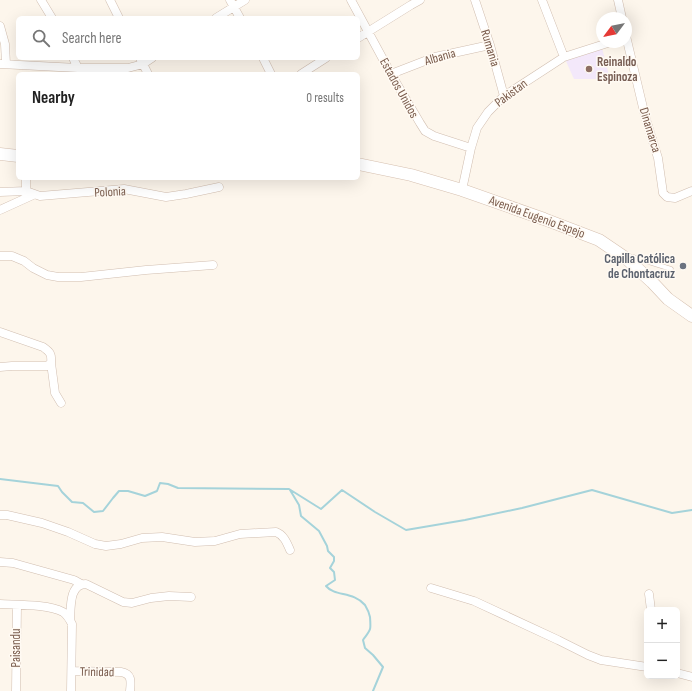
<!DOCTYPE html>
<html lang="en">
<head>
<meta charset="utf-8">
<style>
	:root { --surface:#fff; --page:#f2f2f2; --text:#222; --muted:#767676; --line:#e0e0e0 }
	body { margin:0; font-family:"Sofia Sans Condensed",sans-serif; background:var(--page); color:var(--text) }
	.controls { position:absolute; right:12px; bottom:12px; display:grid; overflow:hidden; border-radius:6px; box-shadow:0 4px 16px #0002 }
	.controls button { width:36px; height:36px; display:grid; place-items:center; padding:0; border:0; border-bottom:1px solid var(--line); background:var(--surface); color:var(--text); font:20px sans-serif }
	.compass { position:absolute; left:596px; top:12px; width:36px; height:36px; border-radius:50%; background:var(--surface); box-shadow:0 4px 16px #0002; rotate:238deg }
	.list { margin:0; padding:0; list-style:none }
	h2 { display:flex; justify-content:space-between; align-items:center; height:52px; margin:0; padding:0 16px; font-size:17px }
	h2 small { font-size:13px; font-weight:400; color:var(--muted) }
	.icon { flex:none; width:22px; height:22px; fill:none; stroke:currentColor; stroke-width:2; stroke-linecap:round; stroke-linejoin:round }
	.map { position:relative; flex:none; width:692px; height:691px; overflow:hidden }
	.search { position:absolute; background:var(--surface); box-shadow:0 4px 16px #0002; left:16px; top:16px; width:344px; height:44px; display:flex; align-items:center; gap:10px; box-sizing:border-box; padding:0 14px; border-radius:6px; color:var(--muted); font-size:15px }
	.panel { position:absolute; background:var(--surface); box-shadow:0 4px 16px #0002; left:16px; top:72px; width:344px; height:108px; border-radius:6px }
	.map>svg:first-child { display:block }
	.education { fill:#f3e8fa }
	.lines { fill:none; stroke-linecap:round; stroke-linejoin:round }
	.stream { stroke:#a5d3da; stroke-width:2 }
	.service-casing { stroke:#d1beb0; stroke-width:5 }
	.minor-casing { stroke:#d1beb0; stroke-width:9 }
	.secondary-casing { stroke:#d6c0b0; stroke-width:13 }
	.service { stroke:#fff; stroke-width:4 }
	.minor { stroke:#fff; stroke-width:8 }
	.secondary { stroke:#fff; stroke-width:12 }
	.education-dot { fill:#8d6e63; stroke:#fffaf3; stroke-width:1.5 }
	.worship-dot { fill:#6b7280; stroke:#fffaf3; stroke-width:1.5 }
	.labels { text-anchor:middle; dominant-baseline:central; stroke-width:3; stroke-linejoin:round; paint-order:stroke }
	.street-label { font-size:13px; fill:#7a5c4d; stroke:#fffaf3 }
	.education-label { font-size:13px; font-weight:bold; fill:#785e54; stroke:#fffaf3; text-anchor:start }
	.worship-label { font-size:13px; font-weight:bold; fill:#5b616d; stroke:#fffaf3; text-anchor:end }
</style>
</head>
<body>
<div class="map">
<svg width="692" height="691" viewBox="0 0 692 691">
	<rect width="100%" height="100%" fill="#fdf6ec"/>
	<path class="education" d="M 602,48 L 610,79 L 574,79 L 565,59 Z"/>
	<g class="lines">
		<path class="stream" d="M 0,479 L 58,486 L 62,492 L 72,502 L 83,503 L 94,512 L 103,511 L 113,498 L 119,491 L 128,491 L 145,496 L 157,491 L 160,483 L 168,484 L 178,488 L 289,489 L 321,509 L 342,490 L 375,512 L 406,530 L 465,520 L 522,508 L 592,490 L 672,513 L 692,510
			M 290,490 L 299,505 L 301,516 L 319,531 L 327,546 L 328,551 L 334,557 L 334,561 L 330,568 L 334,572 L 335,580 L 326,586 C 335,597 353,591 365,605 C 368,610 369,612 370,617 C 371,631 371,629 363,640 L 365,648 L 373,655 L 383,667 L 373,691"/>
		<defs>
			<path id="service" d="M 630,258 L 633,257 L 671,269"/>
			<path id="minor" d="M 41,0 L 52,18
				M 110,0 L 119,18
				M 230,0 L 240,18
				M 351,0 L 391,74 L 420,123 L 425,131 L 434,136 L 471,148
				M 475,0 L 490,45 L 504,96
				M 542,0 L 564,57
				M 618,0 L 622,18
				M 216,18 L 245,0
				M 0,26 L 5,44 L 6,64
				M 626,36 L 645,116 L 658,158 L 663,193 L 667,197 L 675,198 L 692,191
				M 358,38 L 411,5 L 420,0
				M 73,58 L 81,74
				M 140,58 L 148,74
				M 263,58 L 271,74
				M 0,64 L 78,68 L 128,68 L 143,64 L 152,58
				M 301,74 L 326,58
				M 391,74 L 435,57 L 490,45
				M 26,178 L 26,191
				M 462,190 L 471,148 L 477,128 L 488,112 L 504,96 L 564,57 L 611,42
				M 0,192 L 26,191 L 40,196 L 124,189 L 166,197 L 186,194 L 219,187
				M 0,210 L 33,195
				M 0,256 L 12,256 L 24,261 L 33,268 L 47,275 L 58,277 L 81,277 L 146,270 L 213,265
				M 0,332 L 43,347 C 50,352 52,354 51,363 L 47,366 L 12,366 L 0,367
				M 51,363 L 55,393 L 61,403
				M 0,515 L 7,515 L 42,523 L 68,532 L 95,544 L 106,546 L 121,544 L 142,538 L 162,537 L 195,542 L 215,541 L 240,534 L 276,532 C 284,535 287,543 290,550
				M 0,562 L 13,563 L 74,580 L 81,584
				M 431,588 L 474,601 L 558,640 L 588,655 L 601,660 L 647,667
				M 649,594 L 651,610
				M 0,604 C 17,605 48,604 63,612 C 67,615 70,620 72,624 L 71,691
				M 70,620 C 71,607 69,584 86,584 L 123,602 L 132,603 L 151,598 L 169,596 L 191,597
				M 72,671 L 121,672 C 132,674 131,681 130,691
				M 677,673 L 692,677
				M 16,691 L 17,605"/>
			<path id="secondary" d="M 0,154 L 18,156
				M 358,164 L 411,175 L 462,190 L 544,219 L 599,240 L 627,259 L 652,282 L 668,299 L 692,316"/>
		</defs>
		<use href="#service" class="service-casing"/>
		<use href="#minor" class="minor-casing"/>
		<use href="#secondary" class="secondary-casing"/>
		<use href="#service" class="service"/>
		<use href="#minor" class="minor"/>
		<use href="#secondary" class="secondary"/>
	</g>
	<circle class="education-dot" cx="589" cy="69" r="4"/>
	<circle class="worship-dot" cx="683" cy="266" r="4"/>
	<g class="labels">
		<g class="street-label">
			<text transform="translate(490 48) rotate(73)">Rumania</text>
			<text transform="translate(440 57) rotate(-16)">Albania</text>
			<text transform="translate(399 88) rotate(61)">Estados Unidos</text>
			<text transform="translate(511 93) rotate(-37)">Pakistan</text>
			<text transform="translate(650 130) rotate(73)">Dinamarca</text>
			<text transform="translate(110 192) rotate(-3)">Polonia</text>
			<text transform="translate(537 217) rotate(20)">Avenida Eugenio Espejo</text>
			<text transform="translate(16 648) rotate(-90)">Paisandu</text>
			<text transform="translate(97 672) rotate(1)">Trinidad</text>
		</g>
		<g class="education-label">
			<text x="597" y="62">Reinaldo<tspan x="597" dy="15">Espinoza</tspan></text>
		</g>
		<g class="worship-label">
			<text x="675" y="259">Capilla Católica<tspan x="675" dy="15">de Chontacruz</tspan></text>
		</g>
	</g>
</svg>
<div class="controls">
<button>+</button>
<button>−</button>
</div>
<svg class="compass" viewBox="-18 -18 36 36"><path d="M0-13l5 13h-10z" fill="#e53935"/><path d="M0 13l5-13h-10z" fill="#767676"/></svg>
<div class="search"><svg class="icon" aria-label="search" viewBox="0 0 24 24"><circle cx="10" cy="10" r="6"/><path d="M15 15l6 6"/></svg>Search here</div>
<section class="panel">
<h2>Nearby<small>0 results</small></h2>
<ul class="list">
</ul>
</section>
</div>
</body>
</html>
